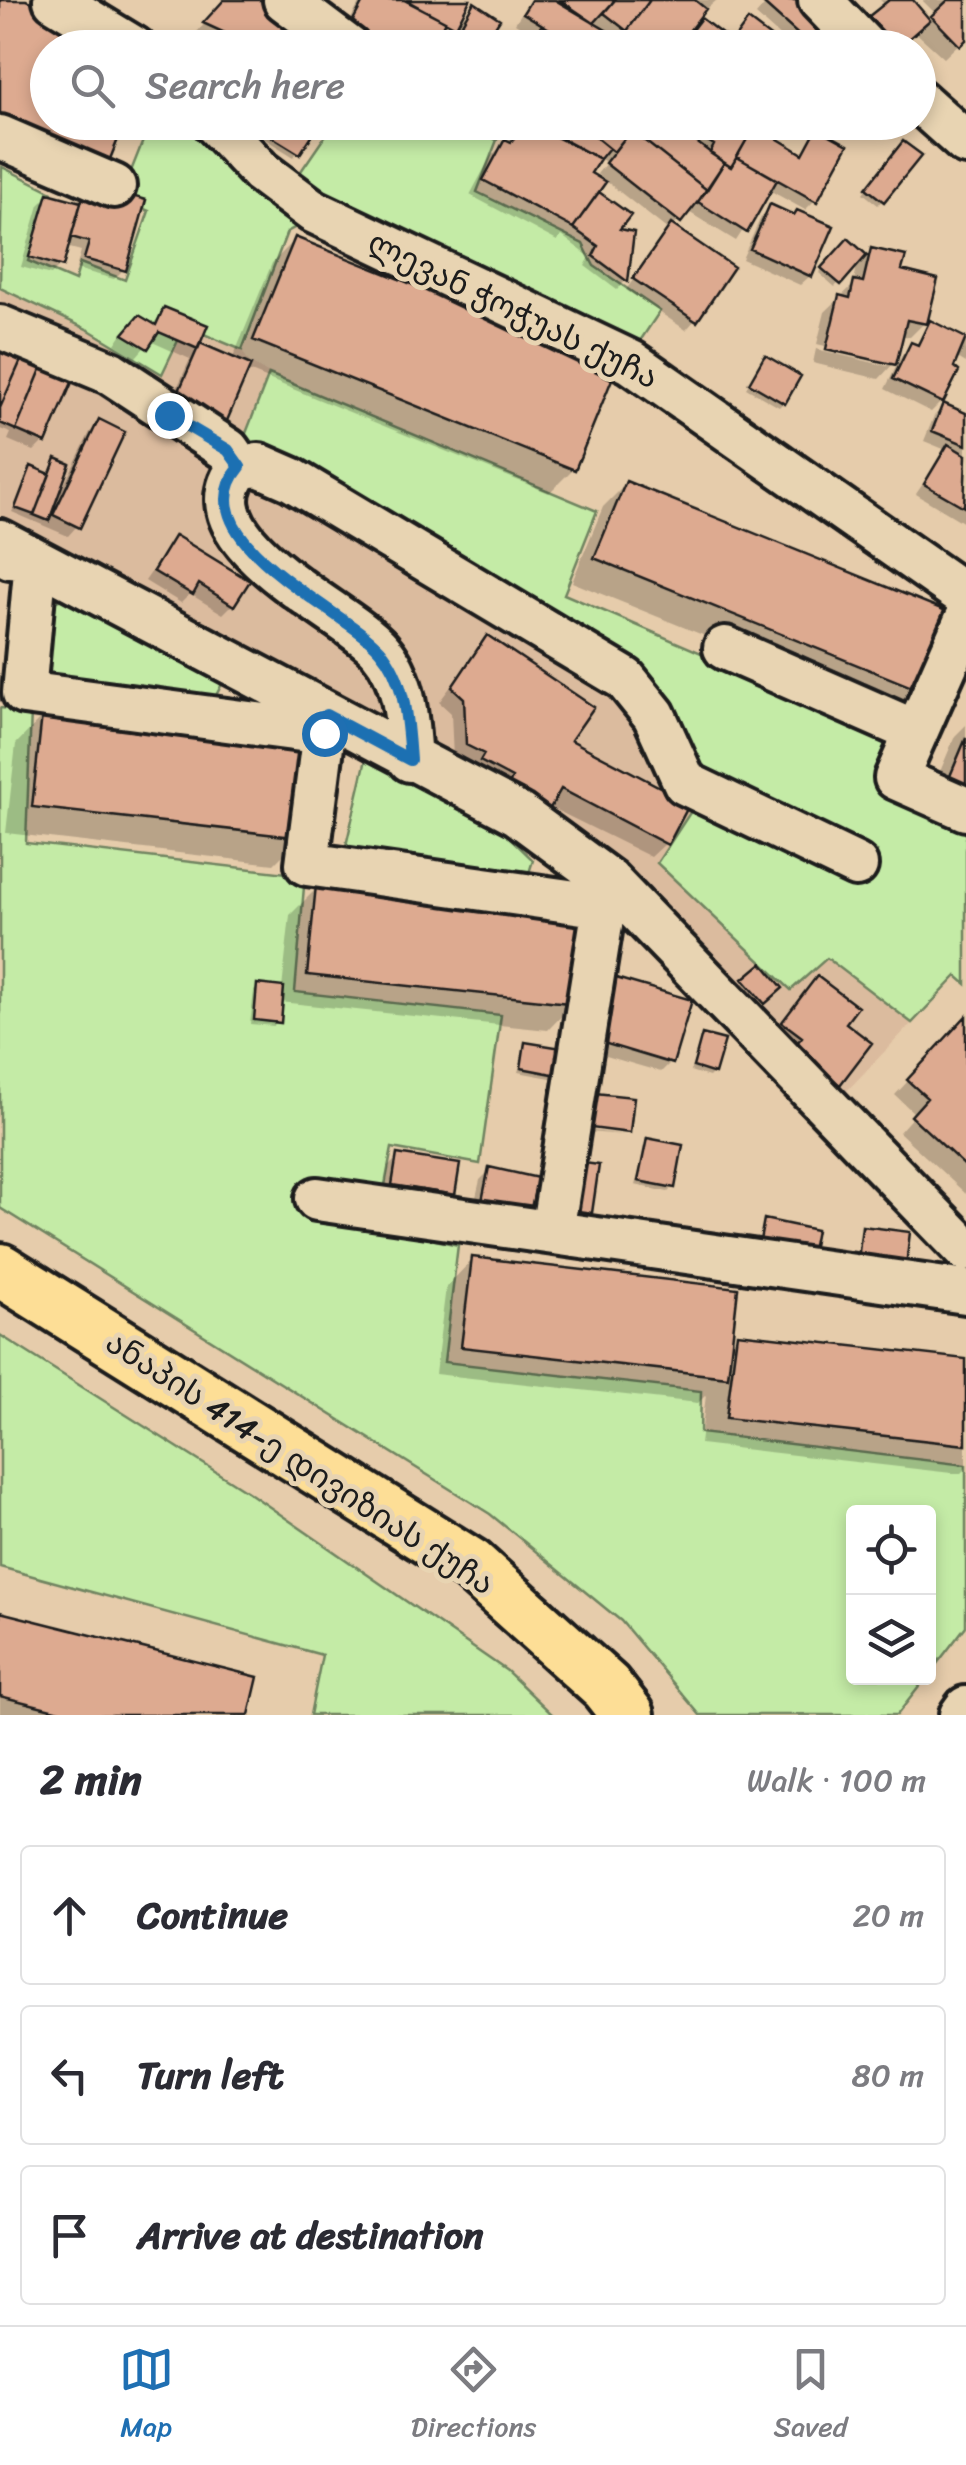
<!DOCTYPE html>
<html lang="en">
<head>
<meta charset="utf-8">
<style>
	:root { --surface:#fff; --page:#f7f7f7; --text:#2b2b33; --muted:#7c7c81; --line:#e1e1e2; --accent:#1f6fb2 }
	body { margin:0; font-family:Sriracha,"Noto Sans Georgian",sans-serif; background:var(--page); color:var(--text) }
	.controls { position:absolute; right:30px; bottom:30px; display:grid; overflow:hidden; border-radius:10px; box-shadow:0 5px 15px #0003 }
	.controls button { width:90px; height:90px; display:grid; place-items:center; padding:0; border:0; border-bottom:2px solid var(--line); background:var(--surface); color:var(--text); font:50px sans-serif }
	.stop { position:absolute; width:30px; height:30px; margin:-22px; border:8px solid #1f6fb2; border-radius:50%; background:#fff }
	.stop.end { background:#1f6fb2; border-color:#fff; box-shadow:0 2px 10px #0008 }
	.list { margin:0; padding:0; list-style:none }
	h2 { display:flex; justify-content:space-between; align-items:center; height:130px; margin:0; padding:0 40px; font-size:42px }
	h2 small { font-size:32px; font-weight:400; color:var(--muted) }
	.list li { display:grid; grid-template-columns:65px 1fr auto; gap:30px; align-items:center; box-sizing:border-box; height:140px; margin:0 20px 20px; padding:0 20px; border:2px solid var(--line); border-radius:10px }
	.list b { display:block; font-size:38px; white-space:nowrap }
	.list em { font-size:32px; font-style:normal; color:var(--muted) }
	.icon { flex:none; width:55px; height:55px; fill:none; stroke:currentColor; stroke-width:2; stroke-linecap:round; stroke-linejoin:round }
	.map { position:relative; flex:none; width:966px; height:1715px; overflow:hidden }
	.search { position:absolute; background:var(--surface); box-shadow:0 5px 15px #0003; left:30px; right:30px; top:30px; height:110px; display:flex; align-items:center; gap:25px; box-sizing:border-box; padding:0 35px; border-radius:55px; color:var(--muted); font-size:38px }
	.sheet { height:610px; background:var(--surface) }
	nav { display:flex; justify-content:space-around; align-items:center; box-sizing:border-box; height:140px; border-top:2px solid var(--line); background:var(--surface); font-size:28px; color:var(--muted) }
	nav a { display:grid; justify-items:center; gap:5px }
	nav .on { color:var(--accent) }
	.map>svg:first-child { display:block }
	.built { fill:#dbbb9e }
	.green { fill:#c4eba6; stroke:#708461; stroke-width:2.5 }
	.shadow { fill:#0003 }
	.building { fill:#ddaa90; stroke:#1c1c1c; stroke-width:2.5 }
	.lines { fill:none; stroke-linecap:round; stroke-linejoin:round }
	.minor-casing { stroke:#1c1c1c; stroke-width:50 }
	.major-casing { stroke:#1c1c1c; stroke-width:60 }
	.minor { stroke:#e8d4b2; stroke-width:42 }
	.major { stroke:#fdde96; stroke-width:52 }
	.route { stroke:#1f6fb2; stroke-width:12 }
	.labels { text-anchor:middle; dominant-baseline:central; stroke-width:10; stroke-linejoin:round; paint-order:stroke }
	.street-label { font-size:32px; fill:#1c1c1c; stroke:#e8d4b2 }
</style>
</head>
<body>
<div class="map">
<svg width="966" height="1715" viewBox="0 0 966 1715">
	<rect width="100%" height="100%" fill="#e6ccab"/>
	<filter id="ink" filterUnits="userSpaceOnUse"><feTurbulence type="fractalNoise" baseFrequency=".01" numOctaves="2"/><feDisplacementMap in="SourceGraphic" scale="20" xChannelSelector="R" yChannelSelector="G"/><feConvolveMatrix kernelMatrix="1 2 1 2 8 2 1 2 1" color-interpolation-filters="sRGB"/></filter>
	<g filter="url(#ink)">
		<path class="built" d="M 0,288 L 89,330 L 161,373 L 185,326 L 242,350 L 249,362 L 269,374 L 243,441 L 611,656 L 694,768 L 878,851 L 861,886 L 695,805 L 791,990 L 827,958 L 912,1023 L 840,1098 L 623,867 L 0,527 Z"/>
		<path class="green" d="M 150,123 L 203,123 L 309,220 L 287,232 L 242,350 L 185,326 L 162,374 L 89,330 L 0,288 L 2,167 L 52,192 L 28,261 L 75,281 L 80,263 L 125,280 L 149,211 L 120,199 Z
			M 334,123 L 460,123 L 497,140 L 477,192 L 583,244 L 594,266 L 660,311 L 638,344 L 344,209 L 297,177 Z
			M 269,374 L 597,511 L 564,594 L 925,749 L 907,791 L 966,821 L 966,984 L 957,976 L 912,1023 L 827,958 L 791,990 L 657,863 L 695,805 L 860,886 L 877,851 L 694,768 L 648,682 L 243,441 Z
			M 62,599 L 223,682 L 212,703 L 36,685 L 44,605 Z
			M 0,708 L 31,711 L 26,843 L 305,875 L 295,992 L 501,1015 L 480,1164 L 392,1148 L 377,1227 L 458,1245 L 444,1362 L 701,1391 L 700,1433 L 966,1465 L 966,1626 L 929,1674 L 928,1512 L 854,1512 L 854,1678 L 926,1678 L 897,1715 L 700,1715 L 621,1621 L 490,1514 L 0,1208 Z
			M 366,759 L 499,827 L 533,860 L 528,876 L 345,850 Z
			M 0,1335 L 248,1492 L 507,1671 L 553,1715 L 310,1715 L 322,1655 L 0,1567 Z"/>
		<path class="shadow" d="M 0,0 L 19,0 L 48,48 L 48,122 L 108,157 L 85,181 L 0,147 Z
			M 227,0 L 287,48 L 226,48 L 196,33 Z
			M 361,0 L 467,0 L 457,22 L 475,5 L 487,34 L 513,48 L 445,48 L 449,38 L 437,32 L 429,48 L 359,48 L 341,38 Z
			M 530,0 L 717,0 L 696,18 L 731,45 L 776,48 L 614,48 L 619,41 L 608,33 L 599,48 L 524,48 L 534,35 L 515,23 Z
			M 769,0 L 794,0 L 819,48 L 793,48 L 756,15 Z
			M 880,0 L 909,0 L 928,22 L 936,14 L 922,0 L 966,0 L 966,37 L 944,58 Z
			M 305,36 L 326,48 L 298,48 Z
			M 260,122 L 288,122 L 297,128 L 300,122 L 316,123 L 294,157 L 254,132 Z
			M 363,122 L 386,122 L 379,130 Z
			M 527,122 L 667,122 L 687,139 L 697,122 L 784,122 L 772,138 L 800,155 L 818,131 L 815,200 L 805,210 L 769,190 L 736,241 L 687,211 L 672,228 L 695,320 L 686,330 L 626,290 L 668,230 L 597,174 L 606,163 L 599,157 L 587,174 L 596,192 L 628,215 L 616,230 L 631,234 L 626,280 L 617,290 L 585,266 L 590,257 L 562,236 L 557,241 L 470,195 L 491,156 Z
			M 899,148 L 919,156 L 878,205 L 863,193 Z
			M 88,186 L 124,269 L 114,279 L 76,269 L 81,251 L 66,247 L 60,266 L 51,275 L 21,267 L 39,205 L 48,196 L 75,203 Z
			M 770,207 L 810,276 L 800,285 L 742,259 L 761,217 Z
			M 295,240 L 573,469 L 549,493 L 246,370 L 164,417 L 190,359 L 150,341 L 136,357 L 115,344 L 123,332 L 134,321 L 152,326 L 164,310 L 197,344 L 232,360 L 272,263 Z
			M 848,241 L 865,257 L 872,250 L 899,272 L 924,323 L 910,337 L 900,335 L 893,364 L 879,379 L 813,363 L 816,349 L 887,366 L 887,361 L 817,344 L 825,312 L 853,285 L 858,262 L 835,287 L 819,273 Z
			M 931,323 L 966,337 L 966,363 L 956,357 L 941,402 L 931,412 L 885,389 L 902,355 L 914,347 Z
			M 0,351 L 70,381 L 44,441 L 34,451 L 8,440 L 11,433 L 0,429 Z
			M 765,358 L 783,403 L 779,407 L 746,388 Z
			M 944,406 L 966,415 L 966,524 L 916,494 L 946,450 L 924,441 L 934,416 Z
			M 99,423 L 77,526 L 68,536 L 12,512 L 32,469 L 48,476 L 57,461 L 62,489 L 90,432 Z
			M 626,484 L 922,690 L 898,714 L 572,582 L 603,507 Z
			M 175,538 L 232,605 L 223,614 L 190,594 L 181,603 L 145,581 Z
			M 966,554 L 966,575 L 954,574 Z
			M 488,638 L 568,741 L 666,843 L 651,857 L 453,759 L 451,713 L 439,702 Z
			M 43,716 L 301,837 L 274,864 L 6,833 L 16,744 Z
			M 966,725 L 966,829 L 923,812 L 955,736 Z
			M 317,888 L 575,1002 L 548,1030 L 280,1002 L 274,1026 L 250,1024 L 254,991 L 258,986 L 282,989 L 290,915 Z
			M 761,967 L 779,988 L 759,1006 L 741,985 Z
			M 600,988 L 671,1062 L 661,1072 L 582,1049 Z
			M 808,989 L 868,1043 L 828,1093 L 774,1033 Z
			M 966,1019 L 966,1194 L 899,1132 L 915,1114 L 895,1095 Z
			M 703,1037 L 713,1073 L 709,1077 L 690,1071 Z
			M 526,1044 L 565,1051 L 556,1079 L 518,1072 Z
			M 588,1130 L 624,1135 L 588,1132 Z
			M 648,1141 L 673,1187 L 668,1192 L 635,1185 Z
			M 398,1157 L 453,1194 L 443,1203 L 384,1194 L 388,1167 Z
			M 490,1170 L 518,1220 L 473,1210 L 480,1180 Z
			M 863,1228 L 907,1234 L 855,1264 Z
			M 473,1259 L 729,1344 L 738,1335 L 966,1361 L 966,1468 L 960,1474 L 700,1444 L 706,1395 L 698,1403 L 435,1374 L 446,1287 Z
			M 0,1614 L 246,1715 L 0,1715 Z"/>
		<path class="building" d="M 0,0 L 26,0 L 71,18 L 60,48 L 48,48 L 48,122 L 125,122 L 110,159 L 0,114 Z
			M 224,0 L 270,0 L 306,33 L 290,48 L 240,40 L 203,23 Z
			M 364,0 L 404,0 L 445,21 L 432,48 L 386,48 L 349,28 Z
			M 406,0 L 470,0 L 456,27 Z
			M 531,0 L 555,0 L 611,33 L 602,48 L 581,48 L 523,13 Z
			M 560,0 L 615,0 L 594,23 Z
			M 615,0 L 650,0 L 627,31 L 604,13 Z
			M 650,0 L 695,0 L 706,9 L 676,48 L 614,48 Z
			M 767,0 L 797,0 L 835,33 L 823,48 L 813,48 L 764,4 Z
			M 889,0 L 913,0 L 930,20 L 898,48 L 886,48 L 863,21 Z
			M 948,0 L 966,0 L 966,40 L 960,46 L 931,16 Z
			M 474,2 L 500,19 L 491,33 L 518,48 L 448,48 Z
			M 701,18 L 732,42 L 739,48 L 678,48 Z
			M 748,20 L 781,45 L 779,48 L 739,48 L 732,42 Z
			M 542,25 L 569,48 L 523,48 Z
			M 259,122 L 297,125 L 320,123 L 300,154 L 256,127 Z
			M 526,122 L 600,159 L 591,173 L 606,182 L 573,228 L 483,180 L 505,139 L 511,142 Z
			M 531,122 L 577,122 L 609,148 L 600,159 Z
			M 577,122 L 622,122 L 631,130 L 614,152 Z
			M 637,122 L 670,122 L 724,163 L 707,190 L 631,130 Z
			M 699,122 L 751,122 L 755,125 L 731,167 L 710,153 L 714,145 L 693,132 Z
			M 755,125 L 803,154 L 817,128 L 848,145 L 817,202 L 737,157 Z
			M 631,130 L 707,190 L 681,223 L 605,163 Z
			M 903,141 L 922,155 L 884,202 L 866,188 Z
			M 737,157 L 777,180 L 747,233 L 698,202 L 724,163 L 731,167 Z
			M 87,183 L 146,200 L 126,271 L 84,259 L 89,242 L 71,237 Z
			M 599,192 L 631,215 L 620,229 L 634,232 L 628,282 L 593,256 L 598,246 L 573,228 Z
			M 48,193 L 81,202 L 63,267 L 29,257 Z
			M 770,204 L 794,215 L 797,210 L 834,226 L 812,277 L 750,249 Z
			M 671,224 L 734,267 L 697,322 L 633,279 Z
			M 295,237 L 617,367 L 575,470 L 253,340 Z
			M 848,238 L 867,255 L 841,285 L 821,268 Z
			M 871,248 L 906,256 L 902,270 L 938,279 L 927,324 L 907,320 L 896,365 L 826,349 L 839,295 L 850,298 L 854,280 L 863,282 Z
			M 164,307 L 208,325 L 198,349 L 159,332 L 148,349 L 123,334 L 139,315 L 156,325 Z
			M 930,320 L 966,338 L 954,367 L 959,371 L 943,403 L 893,379 L 911,342 L 918,345 Z
			M 200,343 L 251,365 L 223,430 L 172,407 Z
			M 1,349 L 22,358 L 0,408 L 0,353 Z
			M 765,355 L 801,376 L 785,404 L 749,383 Z
			M 22,358 L 42,367 L 16,430 L 0,423 L 0,408 Z
			M 42,367 L 73,380 L 46,443 L 16,430 Z
			M 943,403 L 966,413 L 966,445 L 932,431 Z
			M 99,419 L 125,432 L 80,528 L 53,515 Z
			M 948,444 L 966,455 L 964,507 L 924,484 Z
			M 56,458 L 70,464 L 49,521 L 34,515 Z
			M 31,466 L 50,474 L 34,515 L 15,508 Z
			M 626,481 L 956,615 L 924,692 L 594,558 Z
			M 175,535 L 250,581 L 234,606 L 199,584 L 193,595 L 153,571 Z
			M 487,635 L 594,707 L 571,740 L 690,803 L 668,845 L 561,789 L 549,810 L 507,789 L 512,778 L 480,761 L 484,754 L 466,745 L 464,698 L 452,687 Z
			M 42,714 L 314,745 L 303,838 L 32,807 Z
			M 966,738 L 966,796 L 945,788 Z
			M 316,885 L 587,913 L 578,1004 L 307,975 Z
			M 762,963 L 783,988 L 765,1004 L 743,979 Z
			M 609,976 L 692,1000 L 673,1064 L 590,1039 Z
			M 817,976 L 858,1007 L 846,1023 L 872,1043 L 840,1085 L 792,1049 L 802,1037 L 782,1022 Z
			M 257,984 L 284,987 L 281,1023 L 254,1020 Z
			M 966,1016 L 966,1167 L 911,1116 L 927,1098 L 907,1080 Z
			M 702,1034 L 725,1040 L 715,1074 L 693,1067 Z
			M 525,1042 L 568,1049 L 563,1076 L 521,1068 Z
			M 595,1093 L 634,1097 L 630,1133 L 591,1128 Z
			M 647,1138 L 683,1145 L 675,1188 L 638,1181 Z
			M 397,1154 L 460,1164 L 455,1195 L 392,1185 Z
			M 570,1161 L 599,1165 L 592,1213 L 564,1209 Z
			M 489,1167 L 538,1178 L 530,1212 L 482,1201 Z
			M 764,1219 L 816,1230 L 811,1256 L 759,1246 Z
			M 862,1226 L 910,1232 L 906,1266 L 858,1260 Z
			M 472,1257 L 738,1288 L 728,1377 L 461,1347 Z
			M 737,1333 L 966,1359 L 966,1445 L 726,1418 Z
			M 0,1612 L 258,1677 L 249,1715 L 75,1715 L 0,1696 Z"/>
		<g class="lines">
			<defs>
				<path id="minor" d="M 55,0 L 134,48
					M 285,0 L 349,48
					M 820,0 L 866,48
					M 918,100 L 966,143
					M 214,122 L 261,172 L 313,211 L 631,362 L 966,596
					M 0,137 L 114,186
					M 0,327 L 111,373 L 228,450 L 240,467
					M 0,541 L 518,814 L 609,881 L 966,1250
					M 10,557 L 36,560 L 24,693 L 324,733
					M 966,620 L 896,778 L 966,809
					M 725,648 L 916,732
					M 326,715 L 307,864 L 604,906 L 609,881
					M 410,760 C 407,722 406,680 380,650 C 346,610 180,539 240,467 L 259,465 L 291,479 L 625,679 L 654,715 L 685,783 L 856,865
					M 317,1199 L 966,1292
					M 552,1232 L 604,906
					M 961,1715 L 966,1708"/>
				<path id="major" d="M 0,1270 L 471,1565 L 606,1687 L 628,1715"/>
			</defs>
			<use href="#minor" class="minor-casing"/>
			<use href="#major" class="major-casing"/>
			<use href="#minor" class="minor"/>
			<use href="#major" class="major"/>
		</g>
	</g>
	<g class="lines" filter="url(#ink)">
		<path class="route" d="M 169,415 L 228,450 L 240,467 C 180,539 346,610 380,650 C 406,680 407,722 410,760 L 326,715 L 324,733"/>
	</g>
	<g class="labels">
		<g class="street-label">
			<text transform="translate(513 310) rotate(26)">ლევან ჭოჭუას ქუჩა</text>
			<text transform="translate(300 1463) rotate(33)">ანაპის 414-ე დივიზიას ქუჩა</text>
		</g>
	</g>
</svg>
<div class="controls">
<button><svg class="icon" aria-label="locate" viewBox="0 0 24 24"><circle cx="12" cy="12" r="6"/><path d="M12 2v4M12 18v4M2 12h4M18 12h4"/></svg></button>
<button><svg class="icon" aria-label="layers" viewBox="0 0 24 24"><path d="M12 4l9 5-9 5-9-5zM3 14l9 5 9-5"/></svg></button>
</div>
<div class="stop" style="left:324px;top:733px"></div>
<div class="stop end" style="left:169px;top:415px"></div>
<div class="search"><svg class="icon" aria-label="search" viewBox="0 0 24 24"><circle cx="10" cy="10" r="6"/><path d="M15 15l6 6"/></svg>Search here</div>
</div>
<section class="sheet">
<h2>2 min<small>Walk · 100 m</small></h2>
<ul class="list">
<li><svg class="icon" aria-label="ahead" viewBox="0 0 24 24"><path d="M12 20V5M6 11l6-6 6 6"/></svg><div><b>Continue</b></div><em>20 m</em></li>
<li><svg class="icon" aria-label="left" viewBox="0 0 24 24"><path d="M17 20v-9H6M10 6l-5 5 5 5"/></svg><div><b>Turn left</b></div><em>80 m</em></li>
<li><svg class="icon" aria-label="arrive" viewBox="0 0 24 24"><path d="M6 21V4h12l-3 4 3 4H6"/></svg><div><b>Arrive at destination</b></div></li>
</ul>
</section>
<nav>
<a class="on"><svg class="icon" aria-label="map" viewBox="0 0 24 24"><path d="M3 6l6-2 6 2 6-2v14l-6 2-6-2-6 2zM9 4v14M15 6v14"/></svg>Map</a>
<a><svg class="icon" aria-label="directions" viewBox="0 0 24 24"><path d="M12 3l9 9-9 9-9-9zM9 14v-3h6M13 9l2 2-2 2"/></svg>Directions</a>
<a><svg class="icon" aria-label="saved" viewBox="0 0 24 24"><path d="M7 4h10v16l-5-4-5 4z"/></svg>Saved</a>
</nav>
</body>
</html>
